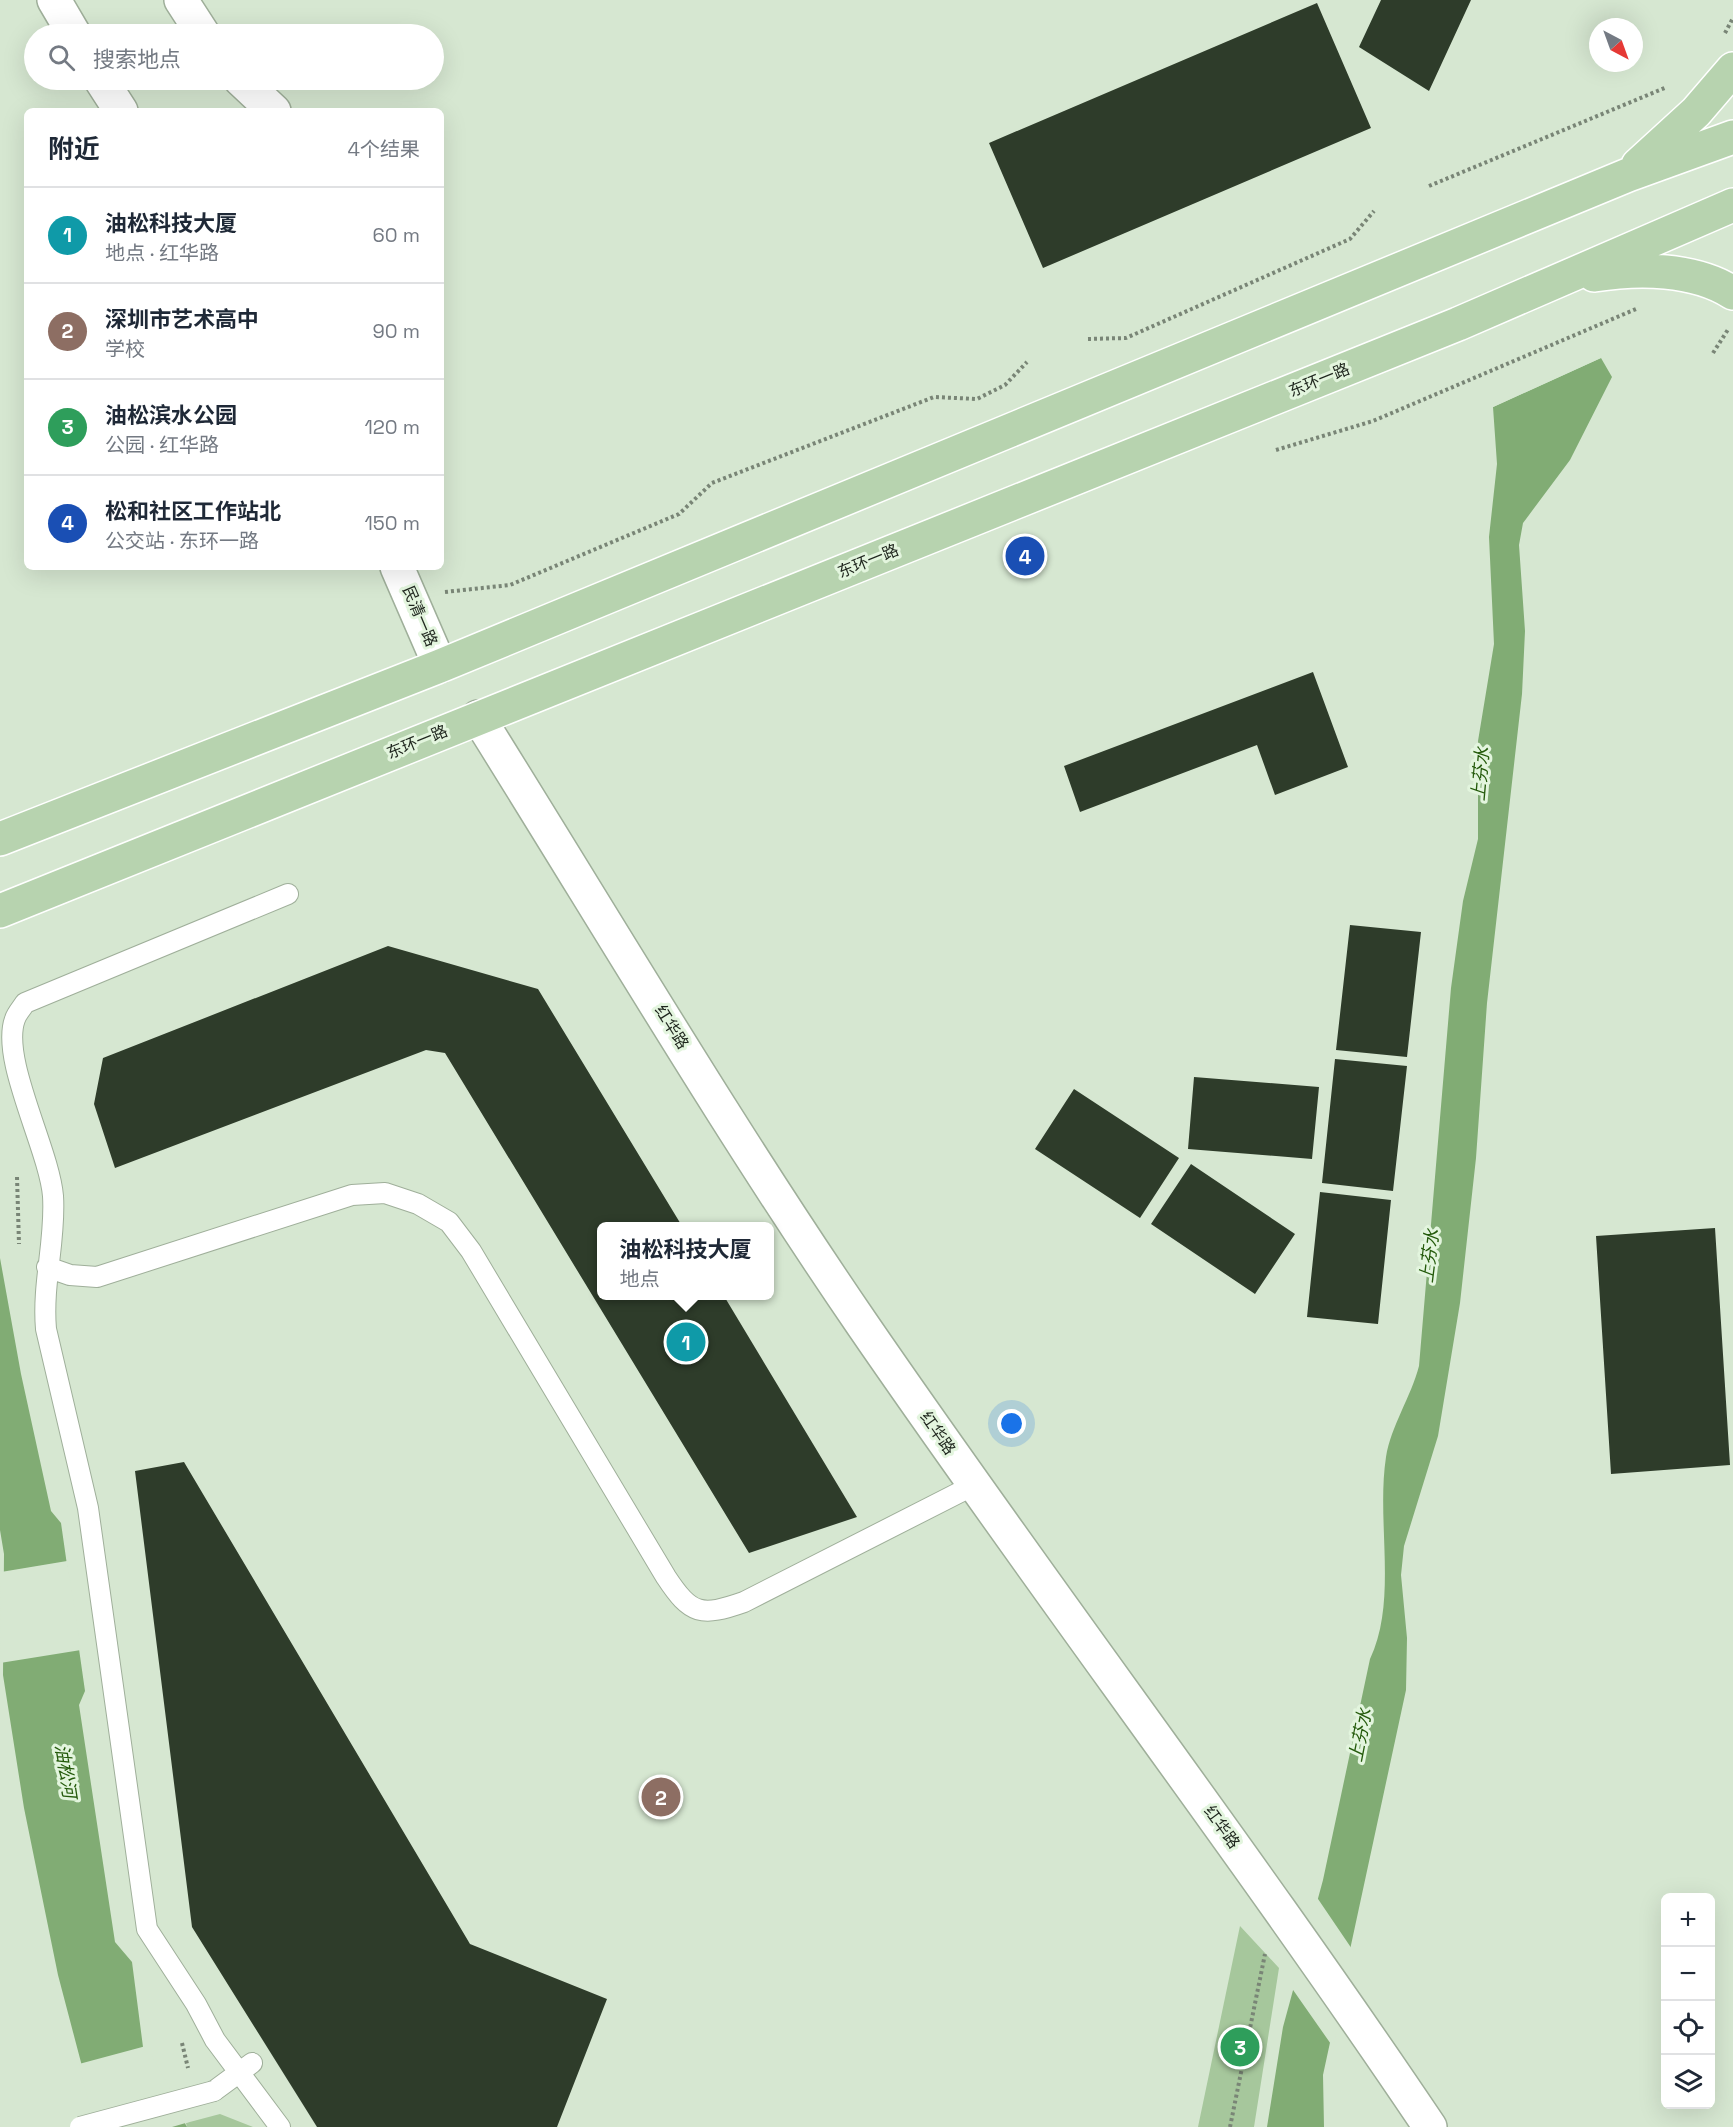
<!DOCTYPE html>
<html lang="zh">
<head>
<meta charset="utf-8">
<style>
	:root { --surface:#fff; --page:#f6f6f7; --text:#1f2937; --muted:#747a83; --line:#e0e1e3; --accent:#d93025 }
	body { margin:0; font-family:"Space Grotesk","Noto Sans SC",sans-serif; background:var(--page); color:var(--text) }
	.controls { position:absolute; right:18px; bottom:18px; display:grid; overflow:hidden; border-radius:9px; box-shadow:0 6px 24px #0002 }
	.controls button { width:54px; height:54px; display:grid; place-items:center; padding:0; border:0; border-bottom:2px solid var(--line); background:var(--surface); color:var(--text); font:30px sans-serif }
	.compass { position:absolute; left:1589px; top:18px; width:54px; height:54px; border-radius:50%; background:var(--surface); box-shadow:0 6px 24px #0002; rotate:139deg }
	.you { position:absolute; left:1012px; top:1424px; width:21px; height:21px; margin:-15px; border:4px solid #fff; border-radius:50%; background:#1a73e8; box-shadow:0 0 0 9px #1a73e833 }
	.badge { display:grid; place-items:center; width:39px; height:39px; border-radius:50%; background:var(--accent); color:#fff; font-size:20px; font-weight:700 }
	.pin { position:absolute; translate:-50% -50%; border:3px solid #fff; box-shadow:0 2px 6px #0006 }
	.popup { position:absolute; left:597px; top:1222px; width:177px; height:78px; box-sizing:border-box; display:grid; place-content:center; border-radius:9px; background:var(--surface); filter:drop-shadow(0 2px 4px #0005); font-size:20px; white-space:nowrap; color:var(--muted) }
	.popup b { font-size:22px; color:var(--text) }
	.popup::after { content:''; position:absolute; left:50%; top:100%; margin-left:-12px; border:12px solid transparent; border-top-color:var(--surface) }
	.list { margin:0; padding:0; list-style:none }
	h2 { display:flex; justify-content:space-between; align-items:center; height:78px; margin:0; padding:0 24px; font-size:26px }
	h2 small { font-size:20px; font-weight:400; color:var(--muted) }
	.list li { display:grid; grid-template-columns:39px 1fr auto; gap:18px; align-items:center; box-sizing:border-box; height:96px; padding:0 24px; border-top:2px solid var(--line) }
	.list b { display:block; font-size:22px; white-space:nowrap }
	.list p { margin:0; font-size:20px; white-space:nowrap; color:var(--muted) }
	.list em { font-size:20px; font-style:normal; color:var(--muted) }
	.icon { flex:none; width:33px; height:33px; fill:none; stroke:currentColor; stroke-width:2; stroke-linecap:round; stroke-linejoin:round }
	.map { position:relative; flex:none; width:1733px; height:2127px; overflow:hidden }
	.search { position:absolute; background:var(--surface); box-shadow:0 6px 24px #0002; left:24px; top:24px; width:420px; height:66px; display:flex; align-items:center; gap:15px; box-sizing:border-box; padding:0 21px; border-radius:33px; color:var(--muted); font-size:22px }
	.panel { position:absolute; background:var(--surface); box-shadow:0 6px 24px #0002; left:24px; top:108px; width:420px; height:462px; border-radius:9px }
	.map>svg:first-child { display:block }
	.green { fill:#a6c79c }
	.water { fill:#81ac74 }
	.pier { fill:#d6e7d1 }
	.building { fill:#2e3c2a }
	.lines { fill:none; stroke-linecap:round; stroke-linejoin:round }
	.service-casing { stroke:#9faf9a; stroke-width:22 }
	.minor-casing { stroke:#9faf9a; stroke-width:36 }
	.tertiary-casing { stroke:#9faf9a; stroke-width:36 }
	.primary-casing { stroke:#fff; stroke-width:36 }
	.path { stroke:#798576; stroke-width:4; stroke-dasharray:3 3; stroke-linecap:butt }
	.service { stroke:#fff; stroke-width:20 }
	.minor { stroke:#fff; stroke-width:33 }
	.tertiary { stroke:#fff; stroke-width:33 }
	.primary { stroke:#b7d3af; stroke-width:33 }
	.service-bridge-casing { stroke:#9faf9a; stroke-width:22; stroke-linecap:butt }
	.service-bridge { stroke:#fff; stroke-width:20 }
	.labels { text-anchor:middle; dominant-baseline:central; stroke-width:6; stroke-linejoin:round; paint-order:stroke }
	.street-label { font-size:16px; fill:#1e251d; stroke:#e3f5de }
	.water-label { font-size:18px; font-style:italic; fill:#245a0b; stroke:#e3f5de }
</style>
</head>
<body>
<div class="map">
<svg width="1733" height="2127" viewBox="0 0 1733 2127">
	<rect width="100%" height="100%" fill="#d6e7d1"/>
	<path class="green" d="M 1240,1926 L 1279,1968 L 1254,2127 L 1198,2127 Z
		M 220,2114 L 253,2127 L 187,2127 L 186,2123 Z"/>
	<path class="water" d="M 1601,358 L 1612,377 L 1570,460 L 1523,523 L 1519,545 L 1525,631 L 1522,694 L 1487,1003 L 1476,1158 L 1460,1303 L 1438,1436 L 1404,1546 L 1401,1575 L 1407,1638 L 1406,1690 L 1323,2075 L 1324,2127 L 1267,2127 L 1283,2027 L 1323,1880 L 1370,1659 C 1398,1600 1376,1522 1386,1457 C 1391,1426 1411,1397 1419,1366 L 1451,988 L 1463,901 L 1478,839 L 1478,741 L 1494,644 L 1489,537 L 1497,464 L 1493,407 Z
		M 0,1258 L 21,1374 L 51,1511 L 61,1523 L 85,1691 L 79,1705 L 115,1942 L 132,1962 L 143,2047 L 187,2127 L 98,2127 L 58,1975 L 24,1808 L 3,1675 L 4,1554 L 0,1530 Z"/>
	<path class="pier" d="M 1599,356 L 1603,357 L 1491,408 L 1492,404 Z
		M 67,1561 L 81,1650 L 0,1663 L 1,1572 Z
		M 1316,1896 L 1354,1952 L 1333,2047 L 1291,1987 Z
		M 146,2046 L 189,2122 L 172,2127 L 95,2127 L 79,2064 Z"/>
	<path class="building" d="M 1381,0 L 1471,0 L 1429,91 L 1359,47 Z
		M 1317,3 L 1371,128 L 1043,268 L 989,143 Z
		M 1313,672 L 1348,767 L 1275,795 L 1257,745 L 1080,812 L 1064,766 Z
		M 1350,925 L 1421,932 L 1407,1057 L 1336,1050 Z
		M 388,946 L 538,989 L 682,1226 L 602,1226 L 602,1296 L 724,1296 L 857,1517 L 749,1553 L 445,1053 L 426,1050 L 115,1168 L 94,1104 L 103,1058 Z
		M 1335,1059 L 1407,1066 L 1393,1191 L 1322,1183 Z
		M 1194,1077 L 1319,1087 L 1312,1159 L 1188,1149 Z
		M 1074,1089 L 1179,1158 L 1140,1218 L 1035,1149 Z
		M 1191,1164 L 1295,1234 L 1255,1294 L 1151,1224 Z
		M 1320,1192 L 1391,1200 L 1378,1324 L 1307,1317 Z
		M 1715,1228 L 1730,1465 L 1611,1474 L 1596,1236 Z
		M 184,1462 L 470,1944 L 607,1999 L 557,2127 L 317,2127 L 192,1927 L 135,1471 Z"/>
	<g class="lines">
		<defs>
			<path id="service" d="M 47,1267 L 70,1275 L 97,1277 L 352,1195 L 385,1193 L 418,1204 L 449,1222 L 471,1251 L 666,1577 C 691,1615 701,1617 744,1602 L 974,1485
				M 214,2091 L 252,2063
				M 280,2127 L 215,2040 L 196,2004 L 147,1929 L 88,1508 L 46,1329 C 42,1283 56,1240 53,1196 C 49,1149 0,1059 15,1019 C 17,1013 22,1008 25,1003 L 288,894"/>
			<path id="minor" d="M 181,0 L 203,34
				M 241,80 L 274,111"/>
			<path id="tertiary" d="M 54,0 L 74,34
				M 101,80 L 121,111
				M 397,567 L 440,666
				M 478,717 C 605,920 727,1127 862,1324 C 1048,1595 1247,1855 1430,2127"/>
			<path id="primary" d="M 1638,165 L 1696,112 L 1733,69
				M 1594,275 C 1638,268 1694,268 1733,293
				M 0,839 L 440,666 L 1628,175 L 1733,137
				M 0,911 L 1458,324 L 1733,205"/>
		</defs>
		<use href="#service" class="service-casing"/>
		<use href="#minor" class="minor-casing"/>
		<use href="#tertiary" class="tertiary-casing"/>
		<use href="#primary" class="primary-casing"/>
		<path class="path" d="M 1725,33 L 1733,18
			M 1429,186 L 1667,87
			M 1088,339 L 1126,338 L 1350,239 L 1374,211
			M 1713,353 L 1729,328
			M 1276,450 L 1373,421 L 1636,309
			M 445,592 L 510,585 L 679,514 L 712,483 L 934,397 L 977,399 L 1005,385 L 1027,362
			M 17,1177 L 19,1244
			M 182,2043 L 188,2068
			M 1230,2127 L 1265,1954"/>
		<use href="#service" class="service"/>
		<use href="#minor" class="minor"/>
		<use href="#tertiary" class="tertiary"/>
		<use href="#primary" class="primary"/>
		<defs>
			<path id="service-bridge" d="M 80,2127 L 214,2091"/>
		</defs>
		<use href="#service-bridge" class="service-bridge-casing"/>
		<use href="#service-bridge" class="service-bridge"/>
	</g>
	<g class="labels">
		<g class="street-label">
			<text transform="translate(1319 380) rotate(-22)">东环一路</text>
			<text transform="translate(868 561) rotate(-22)">东环一路</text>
			<text transform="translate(420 616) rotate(67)">民清一路</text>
			<text transform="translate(417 742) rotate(-22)">东环一路</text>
			<text transform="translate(672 1027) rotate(58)">红华路</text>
			<text transform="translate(938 1433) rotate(55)">红华路</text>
			<text transform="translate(1222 1827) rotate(54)">红华路</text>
		</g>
		<g class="water-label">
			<text transform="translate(1480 774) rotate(-85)">上芬水</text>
			<text transform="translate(1429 1256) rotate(-83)">上芬水</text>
			<text transform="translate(1360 1735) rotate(-79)">上芬水</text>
			<text transform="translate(66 1771) rotate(81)">油松河</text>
		</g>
	</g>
</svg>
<div class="controls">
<button>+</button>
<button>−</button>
<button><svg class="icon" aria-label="locate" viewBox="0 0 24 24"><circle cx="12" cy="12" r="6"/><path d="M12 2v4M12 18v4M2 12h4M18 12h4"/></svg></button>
<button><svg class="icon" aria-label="layers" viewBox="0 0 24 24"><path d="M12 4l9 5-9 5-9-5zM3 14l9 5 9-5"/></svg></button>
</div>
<svg class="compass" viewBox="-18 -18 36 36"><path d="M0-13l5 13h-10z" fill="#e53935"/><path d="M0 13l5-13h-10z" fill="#747a83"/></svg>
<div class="you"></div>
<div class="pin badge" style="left:686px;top:1342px;background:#0f9aa8">1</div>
<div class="popup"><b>油松科技大厦</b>地点</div>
<div class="pin badge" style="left:661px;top:1797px;background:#8d6e63">2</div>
<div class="pin badge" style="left:1240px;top:2047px;background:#2e9e5b">3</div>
<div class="pin badge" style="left:1025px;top:556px;background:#1a4fb4">4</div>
<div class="search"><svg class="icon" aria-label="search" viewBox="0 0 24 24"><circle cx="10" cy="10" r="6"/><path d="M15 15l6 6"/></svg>搜索地点</div>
<section class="panel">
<h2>附近<small>4个结果</small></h2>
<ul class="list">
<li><span class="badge" style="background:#0f9aa8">1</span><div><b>油松科技大厦</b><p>地点 · 红华路</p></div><em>60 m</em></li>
<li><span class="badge" style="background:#8d6e63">2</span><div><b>深圳市艺术高中</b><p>学校</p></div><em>90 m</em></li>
<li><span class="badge" style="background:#2e9e5b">3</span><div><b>油松滨水公园</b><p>公园 · 红华路</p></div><em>120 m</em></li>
<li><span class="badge" style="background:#1a4fb4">4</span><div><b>松和社区工作站北</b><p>公交站 · 东环一路</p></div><em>150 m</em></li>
</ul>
</section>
</div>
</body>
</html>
